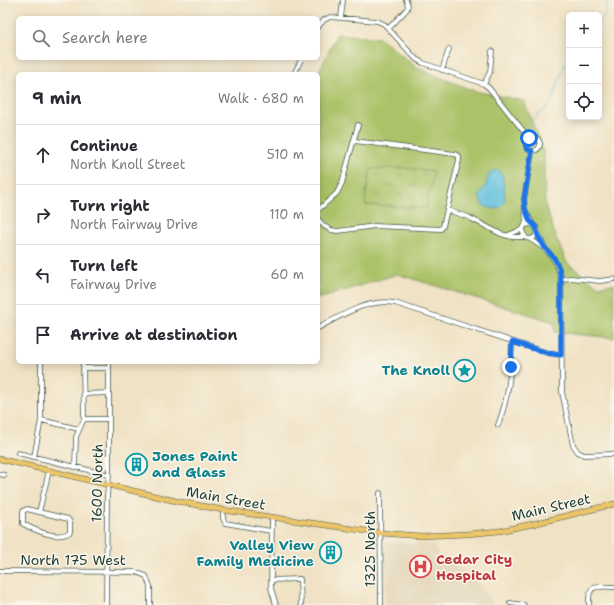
<!DOCTYPE html>
<html lang="en">
<head>
<meta charset="utf-8">
<style>
	:root { --surface:#fff; --page:#f2f2f3; --text:#2b2b33; --muted:#7c7c81; --line:#e1e1e2 }
	body { margin:0; font-family:"Shantell Sans",sans-serif; background:var(--page); color:var(--text) }
	.controls { position:absolute; right:12px; top:12px; display:grid; overflow:hidden; border-radius:6px; box-shadow:0 2px 10px #0003 }
	.controls button { width:36px; height:36px; display:grid; place-items:center; padding:0; border:0; border-bottom:1px solid var(--line); background:var(--surface); color:var(--text); font:20px sans-serif }
	.stop { position:absolute; width:12px; height:12px; margin:-9px; border:3px solid #1a73e8; border-radius:50%; background:#fff }
	.stop.end { background:#1a73e8; border-color:#fff; box-shadow:0 1px 4px #0008 }
	.list { margin:0; padding:0; list-style:none }
	h2 { display:flex; justify-content:space-between; align-items:center; height:52px; margin:0; padding:0 16px; font-size:17px }
	h2 small { font-size:13px; font-weight:400; color:var(--muted) }
	.list li { display:grid; grid-template-columns:26px 1fr auto; gap:12px; align-items:center; box-sizing:border-box; height:60px; padding:0 16px; border-top:1px solid var(--line) }
	.list b { display:block; font-size:15px; white-space:nowrap }
	.list p { margin:0; font-size:13px; white-space:nowrap; color:var(--muted) }
	.list em { font-size:13px; font-style:normal; color:var(--muted) }
	.icon { flex:none; width:22px; height:22px; fill:none; stroke:currentColor; stroke-width:2; stroke-linecap:round; stroke-linejoin:round }
	.map { position:relative; flex:none; width:614px; height:605px; overflow:hidden }
	.search { position:absolute; background:var(--surface); box-shadow:0 2px 10px #0003; left:16px; top:16px; width:304px; height:44px; display:flex; align-items:center; gap:10px; box-sizing:border-box; padding:0 14px; border-radius:6px; color:var(--muted); font-size:15px }
	.panel { position:absolute; background:var(--surface); box-shadow:0 2px 10px #0003; left:16px; top:72px; width:304px; height:292px; border-radius:6px }
	.map>svg:first-child { display:block }
	.built { fill:#e1d3b5 }
	.green { fill:#abc267; stroke:#65804e }
	.park { fill:url(#park-tufts); stroke:#65804e }
	.water { fill:#5ec0dc; stroke:#3e7e88 }
	.lines { fill:none; stroke-linecap:round; stroke-linejoin:round }
	.stream { stroke:#5ec0dc; stroke-width:1 }
	.minor-casing { stroke:#3e564a; stroke-width:5.5 }
	.major-casing { stroke:#3e564a; stroke-width:6 }
	.minor { stroke:#fff; stroke-width:4 }
	.major { stroke:#edc569; stroke-width:5 }
	.route { stroke:#1a73e8; stroke-width:5 }
	.labels { text-anchor:middle; dominant-baseline:central; stroke-width:3; stroke-linejoin:round; paint-order:stroke }
	.culture-label { font-size:14px; font-weight:bold; fill:#0d838f; stroke:#fbf7ec; text-anchor:end }
	.street-label { font-size:14px; fill:#1f3d34; stroke:#fbf7ec }
	.health-label { font-size:14px; font-weight:bold; fill:#be3a42; stroke:#fbf7ec; text-anchor:start }
</style>
</head>
<body>
<div class="map">
<svg width="614" height="605" viewBox="0 0 614 605">
	<defs>
		<pattern id="park-tufts" width="24" height="20" patternUnits="userSpaceOnUse"><rect width="24" height="20" fill="#abc267"/><path d="M3 7l-1-3M5 7V3M7 7l1-3M15 17l-1-3M17 17v-4M19 17l1-3" fill="none" stroke="#8b9f56"/></pattern>
	</defs>
	<rect width="100%" height="100%" fill="#fbf7ec"/>
	<filter id="ink" filterUnits="userSpaceOnUse"><feTurbulence type="fractalNoise" baseFrequency=".025" numOctaves="2"/><feDisplacementMap in="SourceGraphic" scale="8" xChannelSelector="R" yChannelSelector="G"/><feConvolveMatrix kernelMatrix="1 2 1 2 8 2 1 2 1" color-interpolation-filters="sRGB"/></filter>
	<filter id="wash" filterUnits="userSpaceOnUse"><feTurbulence type="fractalNoise" baseFrequency=".012" numOctaves="4" result="noise"/><feDisplacementMap in="SourceGraphic" scale="16" xChannelSelector="R" yChannelSelector="G"/><feGaussianBlur stdDeviation="0.9" result="paint"/><feColorMatrix in="noise" values="0 0 0 0 0 0 0 0 0 0 0 0 0 0 0 0 0 1.4 0 .05"/><feComposite in="paint" operator="in"/></filter>
	<g filter="url(#wash)">
		<rect width="100%" height="100%" fill="#f0e2c4"/>
		<path class="built" d="M 389,542 L 434,544 L 440,557 L 473,577 L 494,605 L 385,605 L 385,549 L 386,544 Z"/>
		<path class="green" d="M 337,34 L 380,38 L 417,68 L 474,91 L 524,101 L 544,153 L 545,205 L 557,240 L 567,263 L 598,286 L 614,284 L 614,338 L 555,332 L 554,322 L 397,274 L 318,299 L 318,74 Z"/>
		<path class="park" d="M 402,168 L 434,171 L 427,204 L 427,208 L 366,205 L 365,197 L 371,169 Z"/>
		<path class="water" d="M 496,170 L 499,171 L 503,176 L 505,198 L 504,203 L 499,208 L 495,209 L 486,207 L 482,204 L 479,195 C 481,192 483,190 485,186 C 489,180 486,172 496,170 Z"/>
		<g class="lines">
			<path class="stream" d="M 599,22 L 604,18 L 608,0
				M 530,125 L 538,114 L 544,111 L 551,103 L 565,64 L 569,60"/>
		</g>
	</g>
	<g filter="url(#ink)">
		<g class="lines">
			<defs>
				<path id="minor" d="M 341,18 L 343,0
					M 318,27 L 324,20 L 330,17 L 377,21 L 384,24 L 416,59 L 423,63 L 484,84 L 489,88 L 529,138
					M 389,28 L 407,9 L 408,5 L 406,0
					M 442,70 L 449,49
					M 294,74 L 302,58
					M 484,84 L 490,72 L 492,51
					M526 144a7 7 0 1 1 14 0a7 7 0 1 1-14 0Z
					M 318,210 L 337,193 L 342,183 L 358,125
					M 447,210 L 468,217 L 501,234 L 512,237 L 525,237
					M 525,210 L 533,225
					M 318,219 L 324,226 L 331,230 L 338,231 L 375,226 L 441,229 L 443,226 L 459,160 L 459,156 L 455,154 L 355,141
					M 525,225 L 531,224 L 536,227 L 537,232 C 536,238 531,240 526,238 L 522,231 L 526,222 L 524,199 L 532,151
					M 537,232 L 545,248
					M 508,235 L 523,229
					M 530,239 C 548,250 557,258 561,279 L 562,392 L 573,445 L 578,452 L 584,455 L 614,454
					M 561,279 L 571,278 L 600,281 L 614,279
					M 318,328 C 341,316 368,298 395,303 L 548,353 L 561,355
					M 83,368 L 109,368
					M 84,394 L 108,393
					M 84,419 L 109,419
					M 41,420 L 79,429
					M 498,425 C 509,397 511,371 512,342
					M 18,453 L 109,475
					M 34,457 L 41,420 L 41,362
					M 75,467 L 76,437 L 84,419 L 83,362
					M 0,474 L 4,475
					M 380,493 L 381,605
					M 27,509 L 68,519 L 70,522 L 70,532 C 57,541 35,530 23,524 L 23,511 Z
					M 223,510 L 223,518 L 225,523 L 271,531
					M 39,512 L 49,471
					M 272,518 L 271,588 L 276,605
					M 0,571 L 136,572 L 146,576 L 150,586 L 150,605
					M 271,580 L 300,579 L 301,605
					M 510,603 L 524,605
					M 106,605 L 107,496 L 109,475 L 109,362
					M 589,605 C 588,583 596,587 614,587"/>
				<path id="major" d="M 0,459 L 176,501 L 223,510 L 380,533 L 421,536 L 467,534 L 499,531 L 533,524 L 614,504"/>
			</defs>
			<use href="#minor" class="minor-casing"/>
			<use href="#major" class="major-casing"/>
			<use href="#minor" class="minor"/>
			<use href="#major" class="major"/>
		</g>
	</g>
	<g class="lines" filter="url(#ink)">
		<path class="route" d="M 511,367 L 512,342 L 548,353 L 561,355 L 561,279 L 559,268 L 554,258 L 545,248 L 538,236 L 536,227 L 530,221 L 525,209 L 524,199 L 532,151 C 525,149 523,143 529,138"/>
	</g>
	<defs>
		<symbol id="sight-ring" viewBox="-11 -11 22 22"><circle r="9.5" fill="#fbf7ec" stroke="#0f9aa8" stroke-width="1.5"/><path d="M0-6L1.8-2.2L6-1.7L2.9 1.2L3.7 5.4L0 3.3L-3.7 5.4L-2.9 1.2L-6-1.7L-1.8-2.2Z" fill="#0f9aa8"/></symbol>
		<symbol id="building-ring" viewBox="-11 -11 22 22"><circle r="9.5" fill="#fbf7ec" stroke="#0f9aa8" stroke-width="1.5"/><path d="M-4-6H4V6H1V3H-1V6H-4ZM-2.5-4.3h1.7v1.8h-1.7ZM.8-4.3h1.7v1.8H.8ZM-2.5-1h1.7V.8h-1.7ZM.8-1h1.7V.8H.8Z" fill="#0f9aa8"/></symbol>
		<symbol id="hospital-ring" viewBox="-11 -11 22 22"><circle r="9.5" fill="#fbf7ec" stroke="#e0444e" stroke-width="1.5"/><path d="M-5-5h3v3.5h4V-5h3V5h-3V1.5h-4V5h-3Z" fill="#e0444e"/></symbol>
	</defs>
	<g fill-rule="evenodd">
		<use href="#sight-ring" x="452" y="358" width="25" height="25"/>
		<use href="#building-ring" x="124" y="452" width="25" height="25"/>
		<use href="#building-ring" x="318" y="540" width="25" height="25"/>
		<use href="#hospital-ring" x="408" y="554" width="25" height="25"/>
	</g>
	<g class="labels">
		<g class="culture-label">
			<text x="450" y="370">The Knoll</text>
			<text x="152" y="456" text-anchor="start">Jones Paint<tspan x="152" dy="16">and Glass</tspan></text>
			<text x="314" y="545">Valley View<tspan x="314" dy="16">Family Medicine</tspan></text>
		</g>
		<g class="street-label">
			<text transform="translate(97 483) rotate(-89)">1600 North</text>
			<text transform="translate(226 498) rotate(10)">Main Street</text>
			<text transform="translate(551 507) rotate(-13)">Main Street</text>
			<text transform="translate(370 549) rotate(-90)">1325 North</text>
			<text x="73" y="560">North 175 West</text>
		</g>
		<g class="health-label">
			<text x="436" y="559">Cedar City<tspan x="436" dy="16">Hospital</tspan></text>
		</g>
	</g>
</svg>
<div class="controls">
<button>+</button>
<button>−</button>
<button><svg class="icon" aria-label="locate" viewBox="0 0 24 24"><circle cx="12" cy="12" r="6"/><path d="M12 2v4M12 18v4M2 12h4M18 12h4"/></svg></button>
</div>
<div class="stop" style="left:529px;top:138px"></div>
<div class="stop end" style="left:511px;top:367px"></div>
<div class="search"><svg class="icon" aria-label="search" viewBox="0 0 24 24"><circle cx="10" cy="10" r="6"/><path d="M15 15l6 6"/></svg>Search here</div>
<section class="panel">
<h2>9 min<small>Walk · 680 m</small></h2>
<ul class="list">
<li><svg class="icon" aria-label="ahead" viewBox="0 0 24 24"><path d="M12 20V5M6 11l6-6 6 6"/></svg><div><b>Continue</b><p>North Knoll Street</p></div><em>510 m</em></li>
<li><svg class="icon" aria-label="right" viewBox="0 0 24 24"><path d="M7 20v-9h11M14 6l5 5-5 5"/></svg><div><b>Turn right</b><p>North Fairway Drive</p></div><em>110 m</em></li>
<li><svg class="icon" aria-label="left" viewBox="0 0 24 24"><path d="M17 20v-9H6M10 6l-5 5 5 5"/></svg><div><b>Turn left</b><p>Fairway Drive</p></div><em>60 m</em></li>
<li><svg class="icon" aria-label="arrive" viewBox="0 0 24 24"><path d="M6 21V4h12l-3 4 3 4H6"/></svg><div><b>Arrive at destination</b></div></li>
</ul>
</section>
</div>
</body>
</html>
